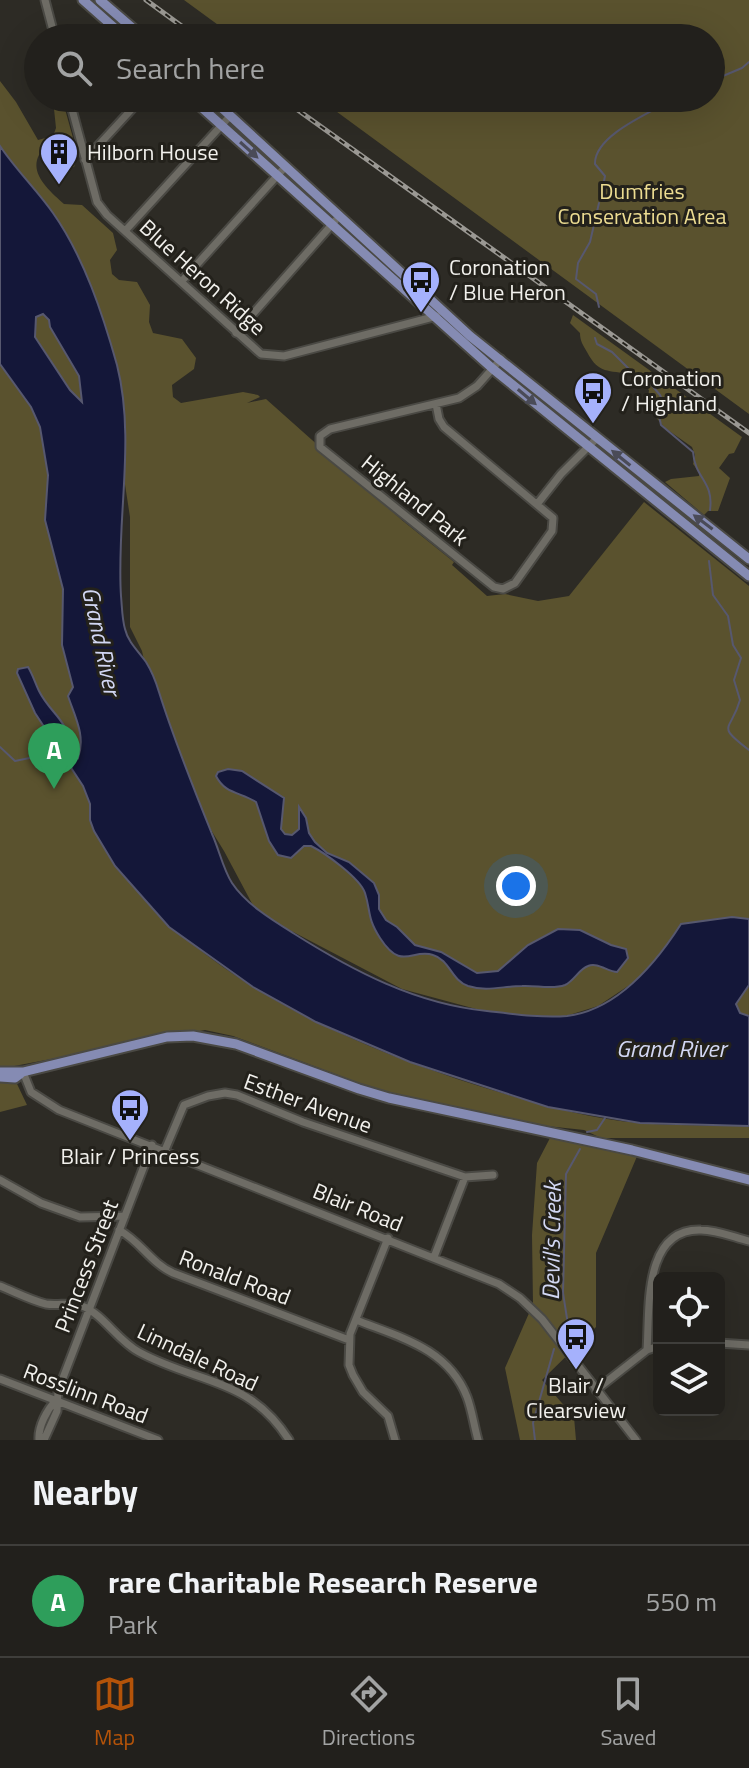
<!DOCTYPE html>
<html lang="en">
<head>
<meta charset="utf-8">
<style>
	:root { --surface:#22201c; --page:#2e2d29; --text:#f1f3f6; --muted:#a2a3a3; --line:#3f3e3b; --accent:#b45309 }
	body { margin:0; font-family:"Titillium Web",sans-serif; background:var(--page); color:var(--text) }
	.controls { position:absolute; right:24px; bottom:24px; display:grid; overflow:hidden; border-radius:12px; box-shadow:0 8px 32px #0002 }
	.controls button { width:72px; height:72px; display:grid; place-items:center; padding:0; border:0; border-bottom:2px solid var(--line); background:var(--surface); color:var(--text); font:40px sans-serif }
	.you { position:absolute; left:516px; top:886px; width:28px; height:28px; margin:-20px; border:6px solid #fff; border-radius:50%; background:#1a73e8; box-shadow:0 0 0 12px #1a73e833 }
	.badge { display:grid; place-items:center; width:52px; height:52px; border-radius:50%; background:var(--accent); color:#fff; font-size:26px; font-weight:700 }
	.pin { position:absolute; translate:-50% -66px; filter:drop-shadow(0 2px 4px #0008) }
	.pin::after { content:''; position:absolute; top:42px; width:28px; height:24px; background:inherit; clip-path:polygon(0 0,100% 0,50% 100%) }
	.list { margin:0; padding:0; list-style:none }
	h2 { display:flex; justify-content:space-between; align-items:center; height:104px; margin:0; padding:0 32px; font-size:34px }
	h2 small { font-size:26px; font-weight:400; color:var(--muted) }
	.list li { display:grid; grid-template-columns:52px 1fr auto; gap:24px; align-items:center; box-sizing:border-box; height:112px; padding:0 32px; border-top:2px solid var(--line) }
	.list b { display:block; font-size:30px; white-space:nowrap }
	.list p { margin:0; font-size:26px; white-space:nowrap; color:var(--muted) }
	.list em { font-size:26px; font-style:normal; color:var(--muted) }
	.icon { flex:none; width:44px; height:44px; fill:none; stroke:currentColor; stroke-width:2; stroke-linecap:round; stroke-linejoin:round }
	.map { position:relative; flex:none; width:749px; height:1440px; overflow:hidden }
	.search { position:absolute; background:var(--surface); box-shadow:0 8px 32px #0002; left:24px; right:24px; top:24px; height:88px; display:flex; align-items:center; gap:20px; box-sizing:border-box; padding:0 28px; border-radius:44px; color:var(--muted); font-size:30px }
	.sheet { height:216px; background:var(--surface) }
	nav { display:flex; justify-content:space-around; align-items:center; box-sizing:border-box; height:112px; border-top:2px solid var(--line); background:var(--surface); font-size:22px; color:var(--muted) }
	nav a { display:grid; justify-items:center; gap:4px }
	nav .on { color:var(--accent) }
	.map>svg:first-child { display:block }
	.green { fill:#5a522e }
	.water { fill:#141739; stroke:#57586f; stroke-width:2; fill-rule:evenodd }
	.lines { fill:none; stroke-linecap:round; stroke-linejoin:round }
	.stream { stroke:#57586f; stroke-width:2 }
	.minor-casing { stroke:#4a4944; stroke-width:11 }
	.major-casing { stroke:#4a4944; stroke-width:13 }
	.minor { stroke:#6e6c65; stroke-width:7 }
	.major { stroke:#858bb3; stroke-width:9 }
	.rail-casing { stroke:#9a9893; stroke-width:5 }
	.rail { stroke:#23211b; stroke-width:2; stroke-dasharray:6; stroke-linecap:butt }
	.oneway { fill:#4a4b58 }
	.labels { text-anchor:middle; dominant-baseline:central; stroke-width:6; stroke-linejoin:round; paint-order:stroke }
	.poi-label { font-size:22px; fill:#f2f1ed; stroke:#23211b; text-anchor:start }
	.park-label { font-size:22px; fill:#ecdc91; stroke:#23211b }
	.street-label { font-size:22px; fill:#f2f1ed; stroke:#23211b }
	.water-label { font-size:24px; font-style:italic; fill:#d2d7f3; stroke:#23211b }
</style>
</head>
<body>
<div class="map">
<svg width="749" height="1440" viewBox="0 0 749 1440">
	<rect width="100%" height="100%" fill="#2d2b25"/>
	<path class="green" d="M 184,0 L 749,0 L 749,414 L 318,98 L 711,98 L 711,38 L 236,38 Z
		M 0,81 L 16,102 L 38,140 L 53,136 L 56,128 L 54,109 L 62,98 L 78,156 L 74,167 L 67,168 L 49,153 L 39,155 C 29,174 50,191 64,204 L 82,205 L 113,233 L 117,250 L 110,260 L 112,274 L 119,280 L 137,282 L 150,305 L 149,322 L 153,333 L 182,339 L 196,358 L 194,369 L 172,385 L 173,397 L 181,403 L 243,392 L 258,395 L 260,397 L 247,403 L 266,399 L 403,521 L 454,562 L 452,565 L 487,596 L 505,594 L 538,601 L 569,596 L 644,502 L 749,586 L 749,919 L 732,917 L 598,1006 L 566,1016 L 513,1019 L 402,989 L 257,913 L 224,851 L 166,757 L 142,651 L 130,627 L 130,517 L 120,452 L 125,442 L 125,421 L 118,369 L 86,279 L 0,146 Z
		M 42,314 L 49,320 L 50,327 L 79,377 L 82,403 L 70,390 L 35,336 L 36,317 Z
		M 573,315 L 742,437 L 734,453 L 729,454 L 719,468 L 730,478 L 718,511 L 708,511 L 704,515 L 665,482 L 671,479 L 699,476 L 699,472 L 693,464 L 695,455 L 692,447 L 665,428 L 647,407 L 649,390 C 643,384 637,382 631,375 C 608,369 599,375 587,352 C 583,345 580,341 580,333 L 570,323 Z
		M 0,364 L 31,407 L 40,427 L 48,475 L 46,501 L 63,589 L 63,603 L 138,892 C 225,990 357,1047 479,1086 C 532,1102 584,1118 639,1123 C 675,1126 713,1125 749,1126 L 749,1138 L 601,1138 L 584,1130 L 537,1125 L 378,1090 L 233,1036 L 205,1030 L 9,1067 L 27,1105 L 0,1112 Z
		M 749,985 L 749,1016 L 740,1013 L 736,1004 Z
		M 550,1138 L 638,1154 L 596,1253 L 596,1327 L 542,1380 L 574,1417 L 576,1440 L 520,1440 L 505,1368 L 533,1304 L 532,1235 L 537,1163 Z"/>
	<path class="water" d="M 0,146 C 16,170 37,190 53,213 C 84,257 103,315 117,365 C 136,440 116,520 121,596 C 122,606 122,619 125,629 C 128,642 138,651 146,662 C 151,670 156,682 159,692 C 174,740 193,787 212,834 C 219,849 223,869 232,883 C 246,904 272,920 293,933 C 353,971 416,1004 487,1011 C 513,1014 541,1018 567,1016 C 617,1010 656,963 681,924 L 732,917 L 749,919 L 749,985 L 736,1004 L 740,1013 L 749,1016 L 749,1126 L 640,1123 L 548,1107 L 410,1062 L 316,1022 L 253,987 L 169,927 L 115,866 L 94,831 L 90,820 L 90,804 L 83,786 L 35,713 L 17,673 L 18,669 L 28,667 C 33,675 35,683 39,691 C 51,715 70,720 69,749 L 78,758 C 86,736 75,717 68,696 L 73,687 L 62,645 L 63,589 L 45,520 L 48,475 L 40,427 L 31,407 L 0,364 ZM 43,314 L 49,320 L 50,327 L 79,376 L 82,402 L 70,390 L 35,337 L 36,317 Z
		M 228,769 L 242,771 L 284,798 L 281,829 L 285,834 L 292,835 L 299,829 L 299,807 L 306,818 L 309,833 L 315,842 L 327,853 L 349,862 L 374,883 L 379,895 L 379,909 L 386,920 L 397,927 L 415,945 L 441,952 L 477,973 L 498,971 L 528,945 L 558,929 L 580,930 L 611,945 L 626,949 L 628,958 L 617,972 C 608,972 598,962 588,966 C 579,969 574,981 565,985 C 552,990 536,985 522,986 C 503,986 487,992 468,986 C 451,980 450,960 433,955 C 412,948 402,972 380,938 C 367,918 371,912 365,893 C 360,878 325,853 311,846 L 304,846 L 291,858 L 278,855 L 269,841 L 256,802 C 240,792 225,794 216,776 L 218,772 Z"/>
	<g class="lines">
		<path class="stream" d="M 711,81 L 742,68 L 749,62
			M 604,181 L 605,176 L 595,164 C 594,135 652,112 676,98
			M 599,203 L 590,242 L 578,263 L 576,279 L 596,294 L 599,307
			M 595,338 L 597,344 L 612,352 L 634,374 L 644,376 L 660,395 L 664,404 L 659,416 L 661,425 L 693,452 C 695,479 714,481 710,510
			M 709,561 L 713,595 L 728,616 L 733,645 L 741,658 L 734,680 L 740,700 C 731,732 715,724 749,750
			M 0,747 L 15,761 L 49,754 L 58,747
			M 587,1132 L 597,1130 L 605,1118
			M 566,1336 L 569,1331 L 563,1293 L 566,1174 L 580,1149
			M 535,1440 L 533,1423 L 554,1349"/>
		<defs>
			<path id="minor" d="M 45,0 L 55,38
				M 69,98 L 97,202 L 107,215 L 261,354 L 284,356 L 437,316
				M 85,160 L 142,98
				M 125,231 L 230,116
				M 182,281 L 286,166
				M 236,333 L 335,221
				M 436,404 L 439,419 L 444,427 L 553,518 L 552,531 L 515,583 L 503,589 L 494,587 L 320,447 L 320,436 L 330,429 L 459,398 L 477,386 L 501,359
				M 538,503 L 561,474 L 597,438
				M 23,1072 L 31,1092 L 59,1110 L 499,1284 L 520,1298 L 542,1319 L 636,1440
				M 165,1150 L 184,1105 L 208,1096 L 225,1093 L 237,1095 L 303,1122 L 465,1177 L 493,1175
				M 0,1180 L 41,1203 L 80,1217 L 125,1216
				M 119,1230 C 140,1241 151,1263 173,1273 L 349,1340
				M 388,1238 L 350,1334 L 349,1365 L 353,1375 L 363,1392 L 388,1416 L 395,1440
				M 434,1257 L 465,1177
				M 0,1286 C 15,1292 30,1300 46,1304 C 57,1306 72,1302 82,1306 C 103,1314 118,1341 139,1352 C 198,1384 249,1377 289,1440
				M 356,1320 C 399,1337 448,1348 467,1397 C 472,1410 474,1426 478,1440
				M 719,1343 L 749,1345
				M 647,1350 C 650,1311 642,1228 701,1230 C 717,1230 733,1237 749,1241
				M 0,1379 L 158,1440
				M 596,1390 L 647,1350 L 659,1346
				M 39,1440 C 38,1426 47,1410 56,1400
				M 44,1440 L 57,1411 L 58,1391 L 152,1145"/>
			<path id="major" d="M 83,0 L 126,38
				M 100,0 L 144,38
				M 191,98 L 493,369 L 749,576
				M 211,98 L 470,336 L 749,559
				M 0,1072 L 23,1072
				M 0,1077 L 15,1078 L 23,1072 L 167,1037 L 193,1036 L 236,1044 L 359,1089 L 389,1098 L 632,1150 L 749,1180"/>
		</defs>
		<use href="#minor" class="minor-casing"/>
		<use href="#major" class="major-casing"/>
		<use href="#minor" class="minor"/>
		<use href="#major" class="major"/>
		<defs>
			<path id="rail" d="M 146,0 L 198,38
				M 281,98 L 749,433"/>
		</defs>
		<use href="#rail" class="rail-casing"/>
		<use href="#rail" class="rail"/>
	</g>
	<defs><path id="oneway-solid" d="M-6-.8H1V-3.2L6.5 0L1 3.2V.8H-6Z" transform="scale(2)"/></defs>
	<g class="oneway">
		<use href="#oneway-solid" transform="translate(249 150) rotate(42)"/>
		<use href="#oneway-solid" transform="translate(527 397) rotate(40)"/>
		<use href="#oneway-solid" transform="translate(621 458) rotate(-141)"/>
		<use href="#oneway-solid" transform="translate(703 522) rotate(-143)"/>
	</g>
	<defs>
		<symbol id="building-pin" viewBox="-11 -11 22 30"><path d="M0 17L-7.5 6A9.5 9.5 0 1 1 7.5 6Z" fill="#a5b1fc" stroke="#23211b"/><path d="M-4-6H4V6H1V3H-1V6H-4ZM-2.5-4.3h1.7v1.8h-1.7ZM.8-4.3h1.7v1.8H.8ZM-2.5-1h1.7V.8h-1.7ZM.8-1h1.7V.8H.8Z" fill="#111"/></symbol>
		<symbol id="bus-pin" viewBox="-11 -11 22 30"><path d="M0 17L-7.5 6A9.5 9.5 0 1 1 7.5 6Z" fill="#a5b1fc" stroke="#23211b"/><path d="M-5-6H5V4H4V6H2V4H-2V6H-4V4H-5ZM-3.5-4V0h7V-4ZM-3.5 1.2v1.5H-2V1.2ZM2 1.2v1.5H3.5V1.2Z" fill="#111"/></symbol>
	</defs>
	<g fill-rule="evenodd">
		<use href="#building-pin" x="37" y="130" width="44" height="60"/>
		<use href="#bus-pin" x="399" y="258" width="44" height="60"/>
		<use href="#bus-pin" x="571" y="369" width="44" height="60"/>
		<use href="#bus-pin" x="108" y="1086" width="44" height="60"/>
		<use href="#bus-pin" x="554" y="1315" width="44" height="60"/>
	</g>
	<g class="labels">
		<g class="poi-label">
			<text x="87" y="152">Hilborn House</text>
			<text x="449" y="267">Coronation<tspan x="449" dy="25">/ Blue Heron</tspan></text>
			<text x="621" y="378">Coronation<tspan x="621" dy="25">/ Highland</tspan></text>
			<text x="130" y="1156" text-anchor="middle">Blair / Princess</text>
			<text x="576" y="1385" text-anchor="middle">Blair /<tspan x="576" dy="25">Clearsview</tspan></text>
		</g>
		<g class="park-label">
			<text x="642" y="191">Dumfries<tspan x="642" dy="25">Conservation Area</tspan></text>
		</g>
		<g class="street-label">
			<text transform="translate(203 277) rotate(42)">Blue Heron Ridge</text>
			<text transform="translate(415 500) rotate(39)">Highland Park</text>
			<text transform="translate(308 1103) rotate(20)">Esther Avenue</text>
			<text transform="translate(358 1207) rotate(22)">Blair Road</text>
			<text transform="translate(86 1266) rotate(-69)">Princess Street</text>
			<text transform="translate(235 1277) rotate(21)">Ronald Road</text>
			<text transform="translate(198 1357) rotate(25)">Linndale Road</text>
			<text transform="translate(86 1393) rotate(21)">Rosslinn Road</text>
		</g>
		<g class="water-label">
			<text transform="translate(102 641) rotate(78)">Grand River</text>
			<text x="671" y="1048">Grand River</text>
			<text transform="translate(551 1241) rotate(-89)">Devil's Creek</text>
		</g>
	</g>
</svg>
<div class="controls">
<button><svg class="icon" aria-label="locate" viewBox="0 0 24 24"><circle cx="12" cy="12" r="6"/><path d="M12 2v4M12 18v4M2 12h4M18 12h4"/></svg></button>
<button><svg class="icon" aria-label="layers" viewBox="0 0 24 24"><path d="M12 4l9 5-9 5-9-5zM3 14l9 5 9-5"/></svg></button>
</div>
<div class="you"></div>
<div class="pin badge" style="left:54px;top:789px;background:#2e9e5b">A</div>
<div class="search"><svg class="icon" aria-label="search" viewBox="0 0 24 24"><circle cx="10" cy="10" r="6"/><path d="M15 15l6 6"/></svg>Search here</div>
</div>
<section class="sheet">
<h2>Nearby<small></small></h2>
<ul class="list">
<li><span class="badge" style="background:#2e9e5b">A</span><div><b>rare Charitable Research Reserve</b><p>Park</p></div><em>550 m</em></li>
</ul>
</section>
<nav>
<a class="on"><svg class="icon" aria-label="map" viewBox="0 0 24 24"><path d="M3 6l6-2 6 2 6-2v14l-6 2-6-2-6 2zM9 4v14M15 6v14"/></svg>Map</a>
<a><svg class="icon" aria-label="directions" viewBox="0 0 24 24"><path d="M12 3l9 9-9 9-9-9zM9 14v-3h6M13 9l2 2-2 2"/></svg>Directions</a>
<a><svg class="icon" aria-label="saved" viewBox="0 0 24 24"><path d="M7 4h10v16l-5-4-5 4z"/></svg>Saved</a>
</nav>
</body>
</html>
